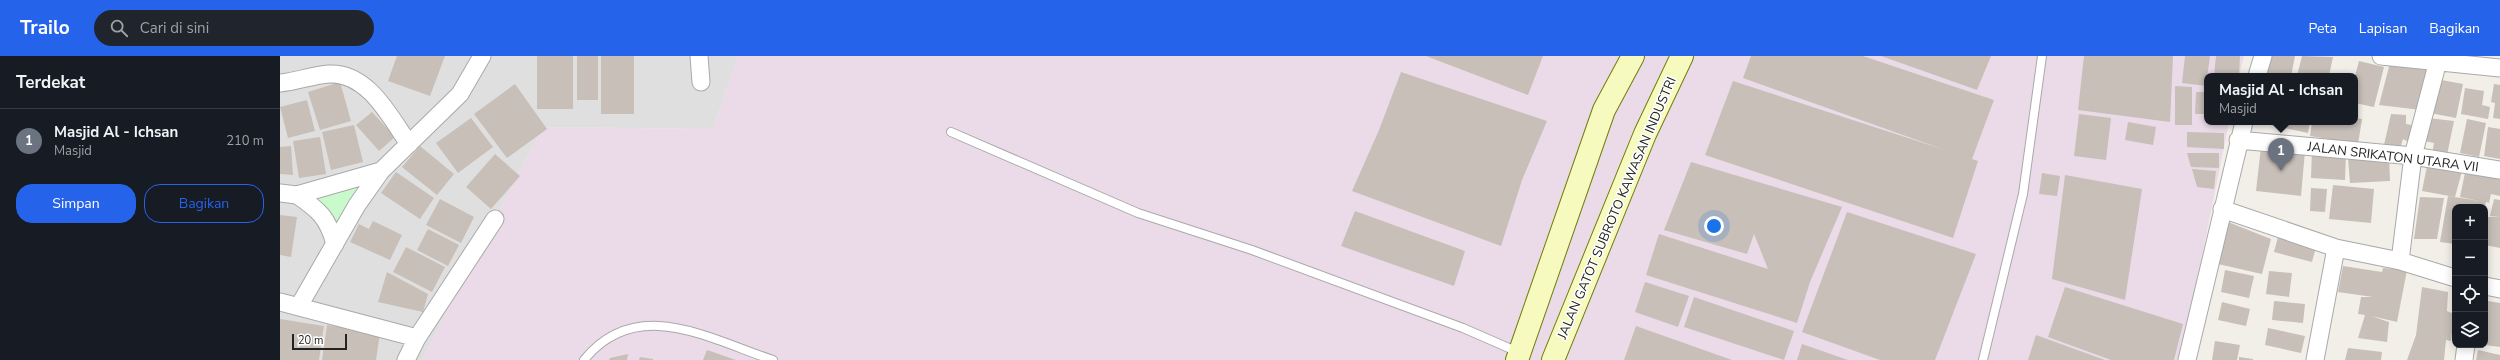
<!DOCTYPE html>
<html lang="id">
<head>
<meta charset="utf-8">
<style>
	:root { --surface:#171b24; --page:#20242c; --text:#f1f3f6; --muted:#9ea1a6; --line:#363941; --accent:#2563eb }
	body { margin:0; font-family:"Nunito Sans",sans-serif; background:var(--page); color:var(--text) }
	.controls { position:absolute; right:12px; bottom:12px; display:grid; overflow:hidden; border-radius:8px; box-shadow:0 2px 10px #0003 }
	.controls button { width:36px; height:36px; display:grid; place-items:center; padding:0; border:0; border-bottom:1px solid var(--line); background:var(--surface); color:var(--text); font:20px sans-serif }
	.scale { position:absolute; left:12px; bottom:10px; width:55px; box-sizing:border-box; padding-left:4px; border:2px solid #222; border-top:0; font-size:11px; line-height:14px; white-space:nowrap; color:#222; -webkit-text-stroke:3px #fff; paint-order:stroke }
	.you { position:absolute; left:1434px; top:170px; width:14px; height:14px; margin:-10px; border:3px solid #fff; border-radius:50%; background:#1a73e8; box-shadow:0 0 0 6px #1a73e833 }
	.badge { display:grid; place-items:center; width:26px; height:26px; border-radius:50%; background:var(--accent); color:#fff; font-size:13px; font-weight:700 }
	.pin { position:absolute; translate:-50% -33px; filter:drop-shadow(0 1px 2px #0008) }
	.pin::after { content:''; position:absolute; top:21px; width:14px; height:12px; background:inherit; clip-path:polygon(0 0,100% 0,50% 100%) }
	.popup { position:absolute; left:1924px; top:17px; width:154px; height:52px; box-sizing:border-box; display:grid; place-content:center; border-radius:8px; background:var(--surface); filter:drop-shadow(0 1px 3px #0005); font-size:13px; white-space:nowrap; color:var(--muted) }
	.popup b { font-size:15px; color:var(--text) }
	.popup::after { content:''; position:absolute; left:50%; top:100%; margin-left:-8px; border:8px solid transparent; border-top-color:var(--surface) }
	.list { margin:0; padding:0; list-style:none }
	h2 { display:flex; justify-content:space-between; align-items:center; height:52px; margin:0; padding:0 16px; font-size:17px }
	h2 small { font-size:13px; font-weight:400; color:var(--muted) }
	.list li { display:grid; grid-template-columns:26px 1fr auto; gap:12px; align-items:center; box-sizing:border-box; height:64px; padding:0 16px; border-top:1px solid var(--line) }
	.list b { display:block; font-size:15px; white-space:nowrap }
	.list p { margin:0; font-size:13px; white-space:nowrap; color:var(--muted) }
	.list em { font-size:13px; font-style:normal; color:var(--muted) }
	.actions { display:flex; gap:8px; padding:12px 16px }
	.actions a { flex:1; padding:9px 0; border:1px solid var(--accent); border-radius:16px; text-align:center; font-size:14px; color:var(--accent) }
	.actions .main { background:var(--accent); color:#fff }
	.icon { flex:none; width:22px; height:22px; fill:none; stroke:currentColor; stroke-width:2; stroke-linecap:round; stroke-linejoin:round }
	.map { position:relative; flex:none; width:2220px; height:304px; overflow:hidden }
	header { display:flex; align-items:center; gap:24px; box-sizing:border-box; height:56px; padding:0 20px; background:var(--accent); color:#fff }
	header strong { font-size:19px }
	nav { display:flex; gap:22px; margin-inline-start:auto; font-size:14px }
	.search { width:280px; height:36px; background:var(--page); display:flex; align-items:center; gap:10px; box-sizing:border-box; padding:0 14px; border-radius:22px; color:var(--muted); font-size:15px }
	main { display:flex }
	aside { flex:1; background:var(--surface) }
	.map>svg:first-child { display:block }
	.residential { fill:#e0dfdf }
	.industrial { fill:#ebdbe8 }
	.park { fill:#c8facc }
	.building { fill:#c7bfb8 }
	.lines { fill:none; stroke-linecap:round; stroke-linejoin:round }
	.lane-casing { stroke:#a9a9a9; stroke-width:10 }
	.street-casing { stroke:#a9a9a9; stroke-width:19 }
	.secondary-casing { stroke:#707d05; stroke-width:24 }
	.lane { stroke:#fff; stroke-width:8 }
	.street { stroke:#fff; stroke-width:17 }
	.secondary { stroke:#f7fabf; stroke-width:22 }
	.labels { text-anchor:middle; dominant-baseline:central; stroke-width:3; stroke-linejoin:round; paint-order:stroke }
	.street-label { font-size:13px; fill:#222; stroke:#fff }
</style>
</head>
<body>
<header>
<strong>Trailo</strong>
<div class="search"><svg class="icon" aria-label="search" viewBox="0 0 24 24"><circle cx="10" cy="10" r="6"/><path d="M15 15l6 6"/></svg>Cari di sini</div>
<nav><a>Peta</a><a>Lapisan</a><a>Bagikan</a></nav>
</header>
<main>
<aside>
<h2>Terdekat<small></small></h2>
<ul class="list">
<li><span class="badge" style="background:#6b7280">1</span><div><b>Masjid Al - Ichsan</b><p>Masjid</p></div><em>210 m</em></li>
</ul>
<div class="actions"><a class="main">Simpan</a><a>Bagikan</a></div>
</aside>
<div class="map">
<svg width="2220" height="304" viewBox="0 0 2220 304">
	<rect width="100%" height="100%" fill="#f2efe9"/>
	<path class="residential" d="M 0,0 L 458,0 L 433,73 L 263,71 L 142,304 L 0,304 Z"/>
	<path class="industrial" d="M 458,0 L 1964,0 L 1959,20 L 1927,20 L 1927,66 L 1949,66 L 1901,304 L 142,304 L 263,71 L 433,73 Z"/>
	<path class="park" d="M 93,119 L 61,172 L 28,143 Z"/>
	<path class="building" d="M 117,0 L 165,0 L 150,40 L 108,25 Z
		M 257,0 L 293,0 L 293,53 L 257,53 Z
		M 297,0 L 318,0 L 318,44 L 297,44 Z
		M 321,0 L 354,0 L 354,58 L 321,58 Z
		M 1146,0 L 1263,0 L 1248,39 Z
		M 1471,0 L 1583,0 L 1714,44 L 1692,103 L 1698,105 L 1673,182 L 1425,99 L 1453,25 L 1665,94 L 1463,22 Z
		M 1601,0 L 1711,0 L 1697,34 Z
		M 1804,0 L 1893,0 L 1890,66 L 1798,54 Z
		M 1905,0 L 1930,0 L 1926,30 L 1902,27 Z
		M 1936,0 L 1960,0 L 1959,20 L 1934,20 Z
		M 1986,0 L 2015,0 L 2011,20 L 1981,20 Z
		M 2022,0 L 2053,1 L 2049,20 L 2017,20 Z
		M 2079,5 L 2104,11 L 2094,51 L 2075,47 L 2075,20 Z
		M 2110,7 L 2150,15 L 2141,54 L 2099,49 Z
		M 1121,16 L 1267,65 L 1242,124 L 1221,190 L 1072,135 L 1099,74 Z
		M 2156,23 L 2183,28 L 2176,62 L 2150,57 Z
		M 60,26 L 71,65 L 40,74 L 28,36 Z
		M 235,28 L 267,73 L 227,102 L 194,58 Z
		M 2214,28 L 2220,29 L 2220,63 L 2213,62 L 2215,47 L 2211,46 Z
		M 1895,30 L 1912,31 L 1912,69 L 1895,69 Z
		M 2185,32 L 2204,35 L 2202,49 L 2210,51 L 2208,63 L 2181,58 Z
		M 1916,36 L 1927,36 L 1927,58 L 1915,58 Z
		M 27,44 L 35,75 L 8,82 L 0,51 Z
		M 92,56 L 115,81 L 99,95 L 76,69 Z
		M 1799,58 L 1831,62 L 1826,104 L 1794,100 Z
		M 2111,58 L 2126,59 L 2126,68 L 2132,69 L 2129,86 L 2123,83 L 2120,93 L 2104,89 Z
		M 191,62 L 213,91 L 178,117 L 156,87 Z
		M 2075,62 L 2082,63 L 2078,88 L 2030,80 L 2032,66 L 2075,66 Z
		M 2148,62 L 2174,65 L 2167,99 L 2152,99 L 2154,87 L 2144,85 Z
		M 2187,63 L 2206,67 L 2199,101 L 2180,97 Z
		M 1848,66 L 1876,71 L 1873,89 L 1845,84 Z
		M 1987,66 L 2030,66 L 2028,77 L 1986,68 Z
		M 74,69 L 83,106 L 51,114 L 42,76 Z
		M 2208,71 L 2220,73 L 2220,103 L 2204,100 Z
		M 1907,76 L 1944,77 L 1944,93 L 1907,91 Z
		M 40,81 L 46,118 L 19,122 L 13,85 Z
		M 11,90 L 13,119 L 0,118 L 0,91 Z
		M 140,90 L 174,118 L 157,139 L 122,111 Z
		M 1981,91 L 2025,95 L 2021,140 L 1976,135 Z
		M 2032,95 L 2066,96 L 2065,124 L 2031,122 Z
		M 1907,97 L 1939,97 L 1939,112 L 1911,111 Z
		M 215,98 L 240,120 L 211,153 L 186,131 Z
		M 2109,100 L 2110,125 L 2070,127 L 2068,102 Z
		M 1411,106 L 1562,151 L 1530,226 L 1517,267 L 1366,219 L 1379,178 L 1488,213 L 1474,178 L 1467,198 L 1384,174 Z
		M 2147,110 L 2182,115 L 2175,141 L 2142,135 Z
		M 2186,112 L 2220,118 L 2220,140 L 2211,138 L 2209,147 L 2206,146 L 2205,151 L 2175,151 L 2175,188 L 2160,186 L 2168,140 L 2200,145 L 2180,141 Z
		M 1912,113 L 1936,115 L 1934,133 L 1917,131 Z
		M 116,116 L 154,142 L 140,163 L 101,137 Z
		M 1762,117 L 1780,120 L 1777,140 L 1759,138 Z
		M 1785,119 L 1862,133 L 1845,244 L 1772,223 Z
		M 2053,129 L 2094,133 L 2091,167 L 2049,163 Z
		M 2031,132 L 2047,133 L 2045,156 L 2030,155 Z
		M 2140,141 L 2164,142 L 2157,183 L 2134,183 Z
		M 160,143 L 194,161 L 181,187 L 146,169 Z
		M 2214,143 L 2220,144 L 2220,192 L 2205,189 L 2206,161 L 2219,161 L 2210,160 Z
		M 1075,155 L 1185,195 L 1174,230 L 1061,190 Z
		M 1567,156 L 1696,198 L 1655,304 L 1600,304 L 1522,276 Z
		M 0,159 L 17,161 L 11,201 L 0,199 Z
		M 93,165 L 122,179 L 110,204 L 70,186 L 79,168 L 89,173 Z
		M 1948,166 L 1991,183 L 1982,218 L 1938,208 Z
		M 148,173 L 179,189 L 168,210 L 137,194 Z
		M 1998,181 L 2036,191 L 2032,206 L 1994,196 Z
		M 126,191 L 165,211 L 152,236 L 113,216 Z
		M 2063,210 L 2102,216 L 2103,212 L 2127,214 L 2117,266 L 2091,260 L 2109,266 L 2107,286 L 2078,282 L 2085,259 L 2078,258 L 2081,241 L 2093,241 L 2058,236 Z
		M 1945,214 L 1974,220 L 1969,242 L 1941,236 Z
		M 1989,215 L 2012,217 L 2009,241 L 1986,238 Z
		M 107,216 L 148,238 L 143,256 L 98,246 Z
		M 1365,226 L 1409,240 L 1398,271 L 1355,256 Z
		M 1785,231 L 1903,268 L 1894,304 L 1831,304 L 1768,281 Z
		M 2142,231 L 2168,236 L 2167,255 L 2174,258 L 2171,285 L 2166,284 L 2164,304 L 2127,304 L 2136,279 Z
		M 1414,241 L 1514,275 L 1504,304 L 1404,271 Z
		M 1994,245 L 2025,248 L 2023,267 L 1992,264 Z
		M 2208,245 L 2220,247 L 2220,291 L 2205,289 L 2205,263 Z
		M 1942,246 L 1970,253 L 1966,270 L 1938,264 Z
		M 0,263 L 44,270 L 39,304 L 0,304 Z
		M 47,269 L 100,277 L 96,304 L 42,304 Z
		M 1356,270 L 1452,304 L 1344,304 Z
		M 1988,272 L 2025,280 L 2021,297 L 1985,289 Z
		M 1756,279 L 1825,304 L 1748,304 Z
		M 1935,285 L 1960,289 L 1957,304 L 1932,304 Z
		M 1522,288 L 1568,304 L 1517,304 Z
		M 2068,292 L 2102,296 L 2101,304 L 2065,304 Z
		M 427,294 L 456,304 L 423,304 Z
		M 2198,294 L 2220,299 L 2220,304 L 2196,304 Z
		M 348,298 L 347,304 L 329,304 L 330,302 Z
		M 360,301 L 373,303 L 373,304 L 359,304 Z
		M 1959,301 L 1973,303 L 1973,304 L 1959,304 Z"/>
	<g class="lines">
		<defs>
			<path id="lane" d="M 671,76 L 858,157 L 972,194 L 1183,272 L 1238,296
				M 304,304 C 357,239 429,283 493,304
				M 1703,304 L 1743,138 L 1762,0"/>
			<path id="street" d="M 419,0 L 421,26
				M 2101,0 L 2220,12
				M 1977,20 L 1983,0
				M 0,27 C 16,26 32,19 49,18 C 88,16 110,61 129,88
				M 1958,84 L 2133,100 L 2220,114
				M 0,137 L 17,139 L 101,115
				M 17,139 C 39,154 48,162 55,188
				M 1942,153 L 2056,192 L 2120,205 L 2175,222
				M 2120,205 L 2133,100 L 2158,5
				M 2205,230 L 2220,233
				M 0,246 L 137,282
				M 19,250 L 77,149 L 101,115 L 180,38 L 202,0
				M 126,304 L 137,282 L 215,163
				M 1907,304 L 1964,66
				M 2035,304 L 2056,192
				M 2184,304 L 2186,289"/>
			<path id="secondary" d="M 1237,304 L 1324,54 L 1353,0
				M 1273,304 L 1365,78 L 1402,0"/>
		</defs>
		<use href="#lane" class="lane-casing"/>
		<use href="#street" class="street-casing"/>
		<use href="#secondary" class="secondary-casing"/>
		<use href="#lane" class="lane"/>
		<use href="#street" class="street"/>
		<use href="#secondary" class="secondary"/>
	</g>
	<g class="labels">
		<g class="street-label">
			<text transform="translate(2113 101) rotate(7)">JALAN SRIKATON UTARA VII</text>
			<text transform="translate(1337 152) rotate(-67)">JALAN GATOT SUBROTO KAWASAN INDUSTRI</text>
		</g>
	</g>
</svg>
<div class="controls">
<button>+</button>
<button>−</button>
<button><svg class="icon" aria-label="locate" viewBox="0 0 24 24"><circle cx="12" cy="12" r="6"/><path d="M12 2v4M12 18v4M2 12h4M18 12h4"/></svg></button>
<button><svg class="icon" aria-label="layers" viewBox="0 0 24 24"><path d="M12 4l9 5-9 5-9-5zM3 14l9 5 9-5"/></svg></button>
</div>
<div class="scale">20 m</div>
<div class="you"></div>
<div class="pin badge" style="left:2001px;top:115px;background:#6b7280">1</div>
<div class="popup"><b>Masjid Al - Ichsan</b>Masjid</div>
</div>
</main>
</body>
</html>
